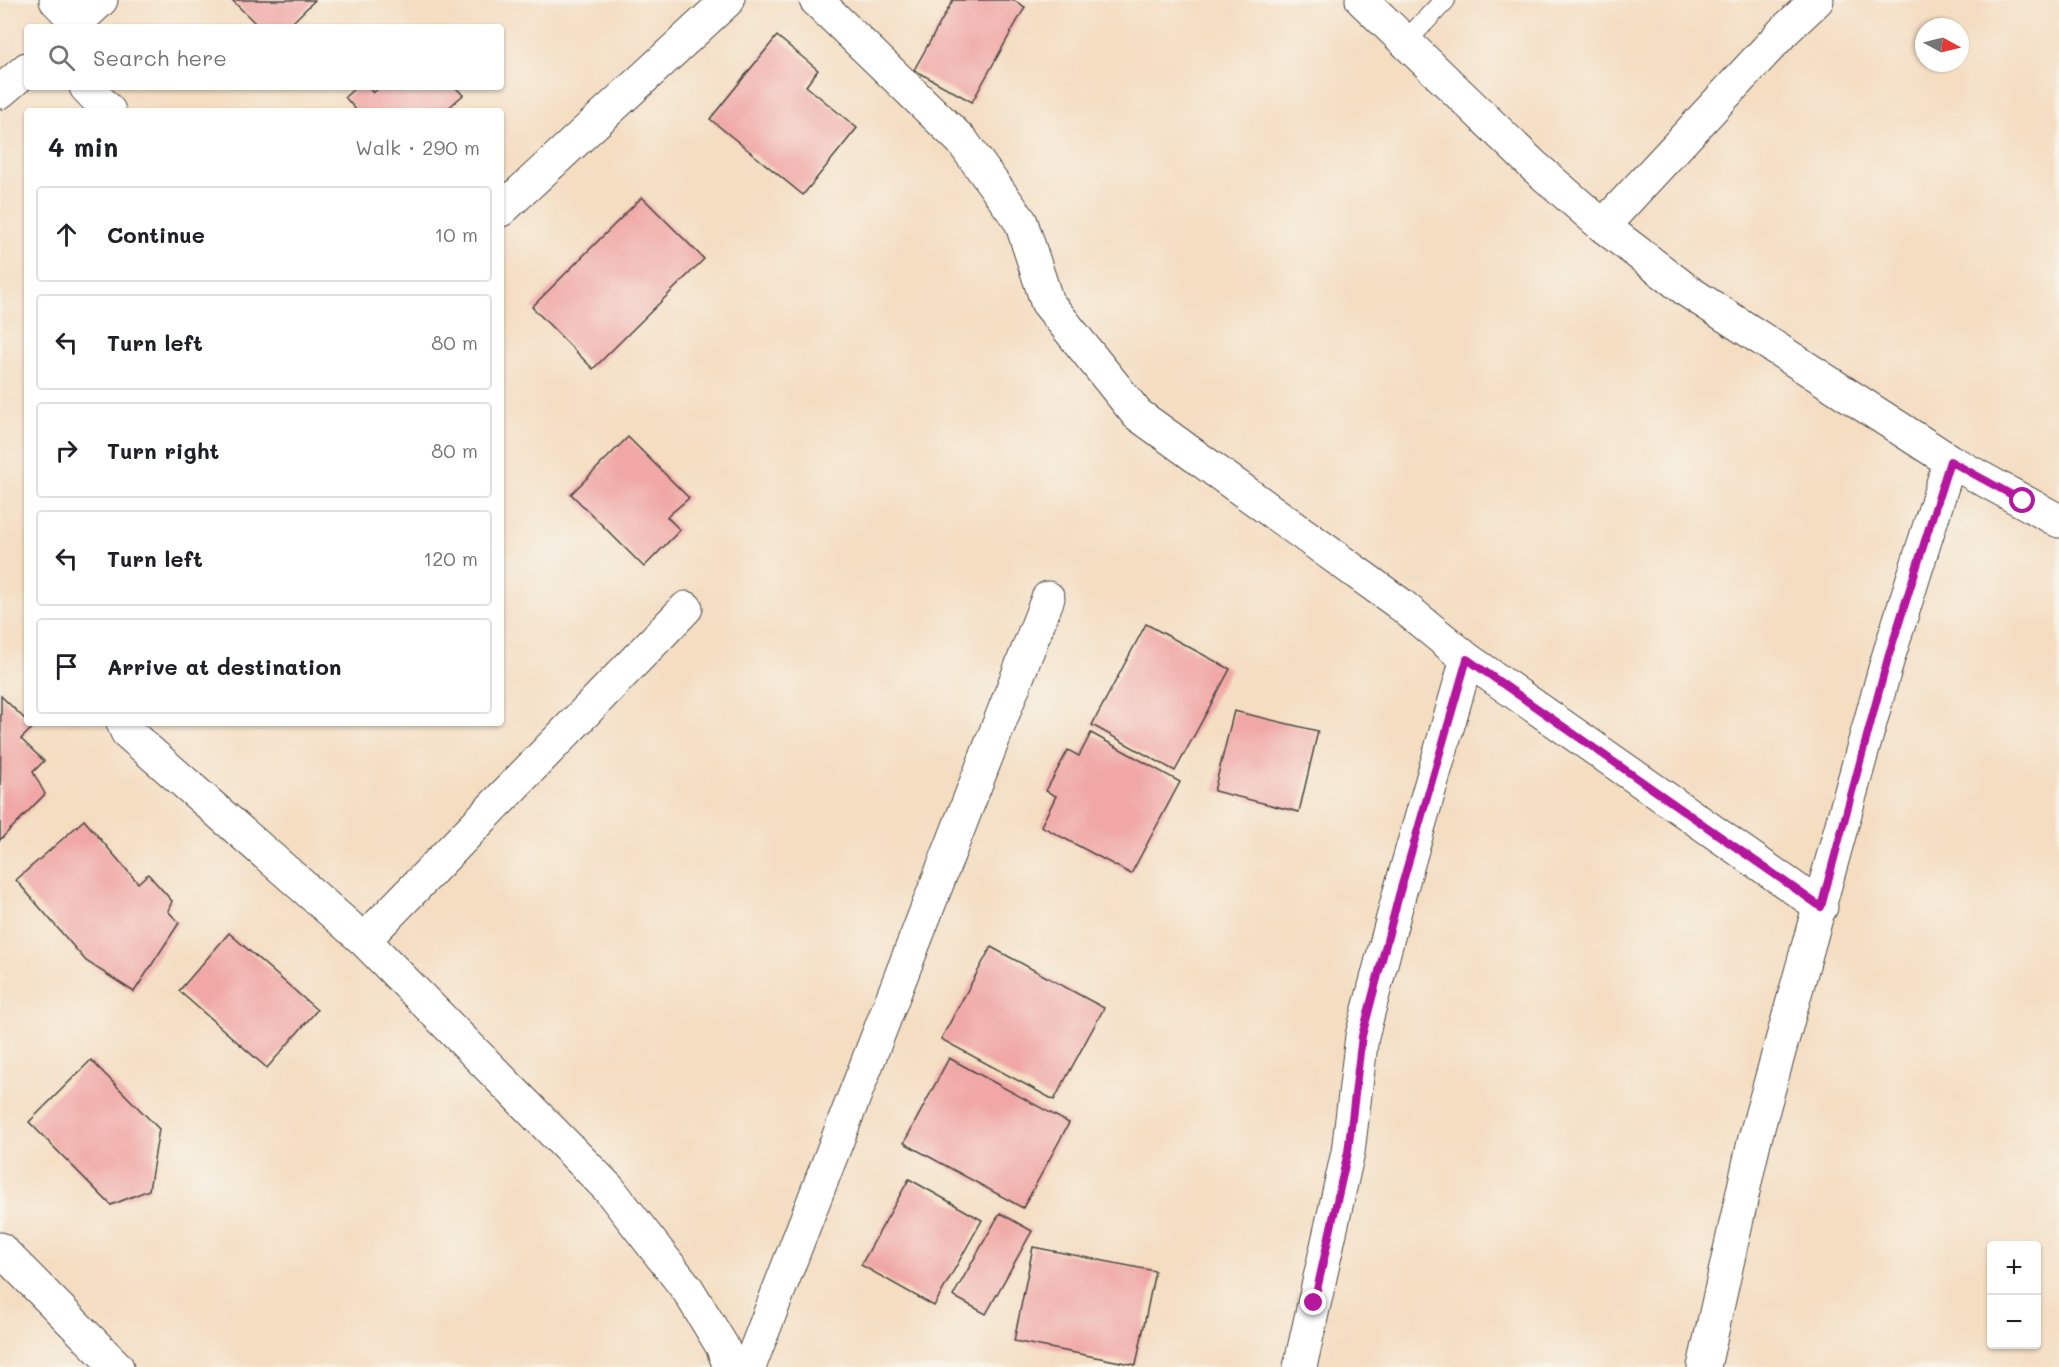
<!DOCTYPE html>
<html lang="en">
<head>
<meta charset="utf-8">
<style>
	:root { --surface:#fff; --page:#f6f6f6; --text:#202124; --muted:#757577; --line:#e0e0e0 }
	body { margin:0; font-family:Mali,sans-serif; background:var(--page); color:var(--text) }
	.controls { position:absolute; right:18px; bottom:18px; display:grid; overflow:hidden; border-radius:6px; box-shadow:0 2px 4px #0004 }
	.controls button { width:54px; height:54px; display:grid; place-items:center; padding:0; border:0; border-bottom:2px solid var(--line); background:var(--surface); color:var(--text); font:30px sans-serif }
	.compass { position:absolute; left:1915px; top:18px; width:54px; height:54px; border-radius:50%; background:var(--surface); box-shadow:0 2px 4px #0004; rotate:97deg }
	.stop { position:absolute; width:18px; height:18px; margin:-14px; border:4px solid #b5179e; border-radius:50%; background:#fff }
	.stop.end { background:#b5179e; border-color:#fff; box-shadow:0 2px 6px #0008 }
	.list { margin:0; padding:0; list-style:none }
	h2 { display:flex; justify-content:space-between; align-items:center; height:78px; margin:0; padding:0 24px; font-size:26px }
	h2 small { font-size:20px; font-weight:400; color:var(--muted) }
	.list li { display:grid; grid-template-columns:39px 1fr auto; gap:18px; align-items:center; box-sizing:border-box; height:96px; margin:0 12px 12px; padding:0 12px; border:2px solid var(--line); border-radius:6px }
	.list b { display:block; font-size:22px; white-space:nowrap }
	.list em { font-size:20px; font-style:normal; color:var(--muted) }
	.icon { flex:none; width:33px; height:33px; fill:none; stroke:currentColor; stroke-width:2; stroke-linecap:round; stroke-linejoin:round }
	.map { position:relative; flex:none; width:2059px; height:1367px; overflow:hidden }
	.search { position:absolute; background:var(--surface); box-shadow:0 2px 4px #0004; left:24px; top:24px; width:480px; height:66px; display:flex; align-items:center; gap:15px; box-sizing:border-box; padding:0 21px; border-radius:6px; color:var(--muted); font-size:22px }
	.panel { position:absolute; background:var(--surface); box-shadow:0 2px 4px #0004; left:24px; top:108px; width:480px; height:618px; border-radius:6px }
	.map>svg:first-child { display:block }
	.building { fill:#f0a7a6 }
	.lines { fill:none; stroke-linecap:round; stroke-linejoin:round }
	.service-casing { stroke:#494642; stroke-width:22 }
	.minor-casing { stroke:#494642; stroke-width:35 }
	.service { stroke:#fff; stroke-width:20 }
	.minor { stroke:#fff; stroke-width:33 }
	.route { stroke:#b5179e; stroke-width:8 }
</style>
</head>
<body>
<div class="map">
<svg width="2059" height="1367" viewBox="0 0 2059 1367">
	<rect width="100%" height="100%" fill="#f7f3e8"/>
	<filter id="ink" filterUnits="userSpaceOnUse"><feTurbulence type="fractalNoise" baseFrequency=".0167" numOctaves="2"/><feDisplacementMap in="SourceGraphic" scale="12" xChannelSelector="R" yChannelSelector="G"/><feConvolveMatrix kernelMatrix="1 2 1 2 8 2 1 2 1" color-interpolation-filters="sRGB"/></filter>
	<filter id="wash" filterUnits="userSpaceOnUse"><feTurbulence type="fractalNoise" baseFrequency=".008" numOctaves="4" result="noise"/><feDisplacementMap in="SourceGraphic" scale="24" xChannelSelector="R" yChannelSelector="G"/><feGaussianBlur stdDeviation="1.35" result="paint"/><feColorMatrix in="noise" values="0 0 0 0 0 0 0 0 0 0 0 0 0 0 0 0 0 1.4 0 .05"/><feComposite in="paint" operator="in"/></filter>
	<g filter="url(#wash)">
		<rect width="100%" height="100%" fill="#f4ddc1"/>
		<g id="blocks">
			<path class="building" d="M 232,0 L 315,0 L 288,27 L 259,27 Z
				M 953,0 L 1013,0 L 1025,7 L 972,102 L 914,70 Z
				M 777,36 L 818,70 L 806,86 L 857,128 L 803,195 L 710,119 Z
				M 356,87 L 368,87 L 373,93 L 380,87 L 455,87 L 463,95 L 445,111 L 357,111 L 345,97 Z
				M 642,197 L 704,259 L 593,369 L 532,307 Z
				M 628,437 L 689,498 L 667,517 L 680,530 L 644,567 L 571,494 Z
				M 1146,624 L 1230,669 L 1175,771 L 1092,725 Z
				M 1,696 L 33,727 L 21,739 L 44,761 L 33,772 L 45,794 L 0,840 Z
				M 1234,711 L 1318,731 L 1299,812 L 1214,791 Z
				M 1091,733 L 1180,782 L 1131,874 L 1041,826 L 1056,796 L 1046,791 L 1068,750 L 1079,756 Z
				M 84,820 L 138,883 L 148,874 L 172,901 L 168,911 L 179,923 L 134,992 L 86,961 L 16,880 Z
				M 229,933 L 317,1010 L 267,1068 L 179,991 Z
				M 991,947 L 1104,1008 L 1054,1100 L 941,1039 Z
				M 949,1058 L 1069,1123 L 1023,1208 L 904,1143 Z
				M 91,1060 L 159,1129 L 149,1190 L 111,1205 L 29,1122 Z
				M 909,1179 L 982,1220 L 934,1306 L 861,1265 Z
				M 1000,1213 L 1032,1231 L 986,1314 L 953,1296 Z
				M 1033,1247 L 1155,1271 L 1136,1365 L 1014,1341 Z"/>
		</g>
	</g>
	<g filter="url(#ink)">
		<use href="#blocks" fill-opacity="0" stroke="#494642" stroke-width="1.5"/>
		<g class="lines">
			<defs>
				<path id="service" d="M 1405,42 L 1445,0"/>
				<path id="minor" d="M 56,0 L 77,22
					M 816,0 L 962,141 L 1021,222 L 1047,302 L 1137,414 L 1400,604 L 1467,659 L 1821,907
					M 1362,0 L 1534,166 L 1603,226 L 1689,292 L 1950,461 L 2059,521
					M 72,27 L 101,0
					M 86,87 L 109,111
					M 0,92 L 27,69
					M 501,210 L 728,0
					M 1603,226 L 1784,31 L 1817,0
					M 123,723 L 127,732 L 364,940 L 609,1189 L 688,1290 L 722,1346 L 730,1367
					M 364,940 L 686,608
					M 0,1249 L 117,1367
					M 749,1367 L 1048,598
					M 1300,1367 L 1348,1152 L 1362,1036 L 1399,895 L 1467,659
					M 1704,1367 L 1754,1142 L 1888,658 L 1950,461"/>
			</defs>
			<use href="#service" class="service-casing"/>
			<use href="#minor" class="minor-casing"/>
			<use href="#service" class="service"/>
			<use href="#minor" class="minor"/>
		</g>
	</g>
	<g class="lines" filter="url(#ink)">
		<path class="route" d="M 1314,1303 L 1348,1152 L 1362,1036 L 1399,895 L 1467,659 L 1821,907 L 1888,658 L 1950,461 L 2023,501"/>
	</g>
</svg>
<div class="controls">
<button>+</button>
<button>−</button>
</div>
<svg class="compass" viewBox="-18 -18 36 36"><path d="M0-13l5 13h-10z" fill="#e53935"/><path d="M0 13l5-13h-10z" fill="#757577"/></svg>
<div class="stop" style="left:2023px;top:501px"></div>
<div class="stop end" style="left:1314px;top:1303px"></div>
<div class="search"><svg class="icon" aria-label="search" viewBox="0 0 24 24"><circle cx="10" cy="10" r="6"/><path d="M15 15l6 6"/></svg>Search here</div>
<section class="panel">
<h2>4 min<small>Walk · 290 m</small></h2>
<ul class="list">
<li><svg class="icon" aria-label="ahead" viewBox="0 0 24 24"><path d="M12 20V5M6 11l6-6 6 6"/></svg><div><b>Continue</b></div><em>10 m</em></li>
<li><svg class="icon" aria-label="left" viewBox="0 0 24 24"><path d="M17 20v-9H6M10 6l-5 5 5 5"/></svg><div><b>Turn left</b></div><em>80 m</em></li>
<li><svg class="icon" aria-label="right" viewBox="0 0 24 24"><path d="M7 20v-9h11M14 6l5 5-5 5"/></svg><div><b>Turn right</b></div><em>80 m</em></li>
<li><svg class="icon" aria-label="left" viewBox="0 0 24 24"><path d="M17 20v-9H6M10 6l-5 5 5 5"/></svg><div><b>Turn left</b></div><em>120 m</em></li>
<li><svg class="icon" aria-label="arrive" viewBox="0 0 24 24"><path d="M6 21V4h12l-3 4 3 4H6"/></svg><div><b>Arrive at destination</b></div></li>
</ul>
</section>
</div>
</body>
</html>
